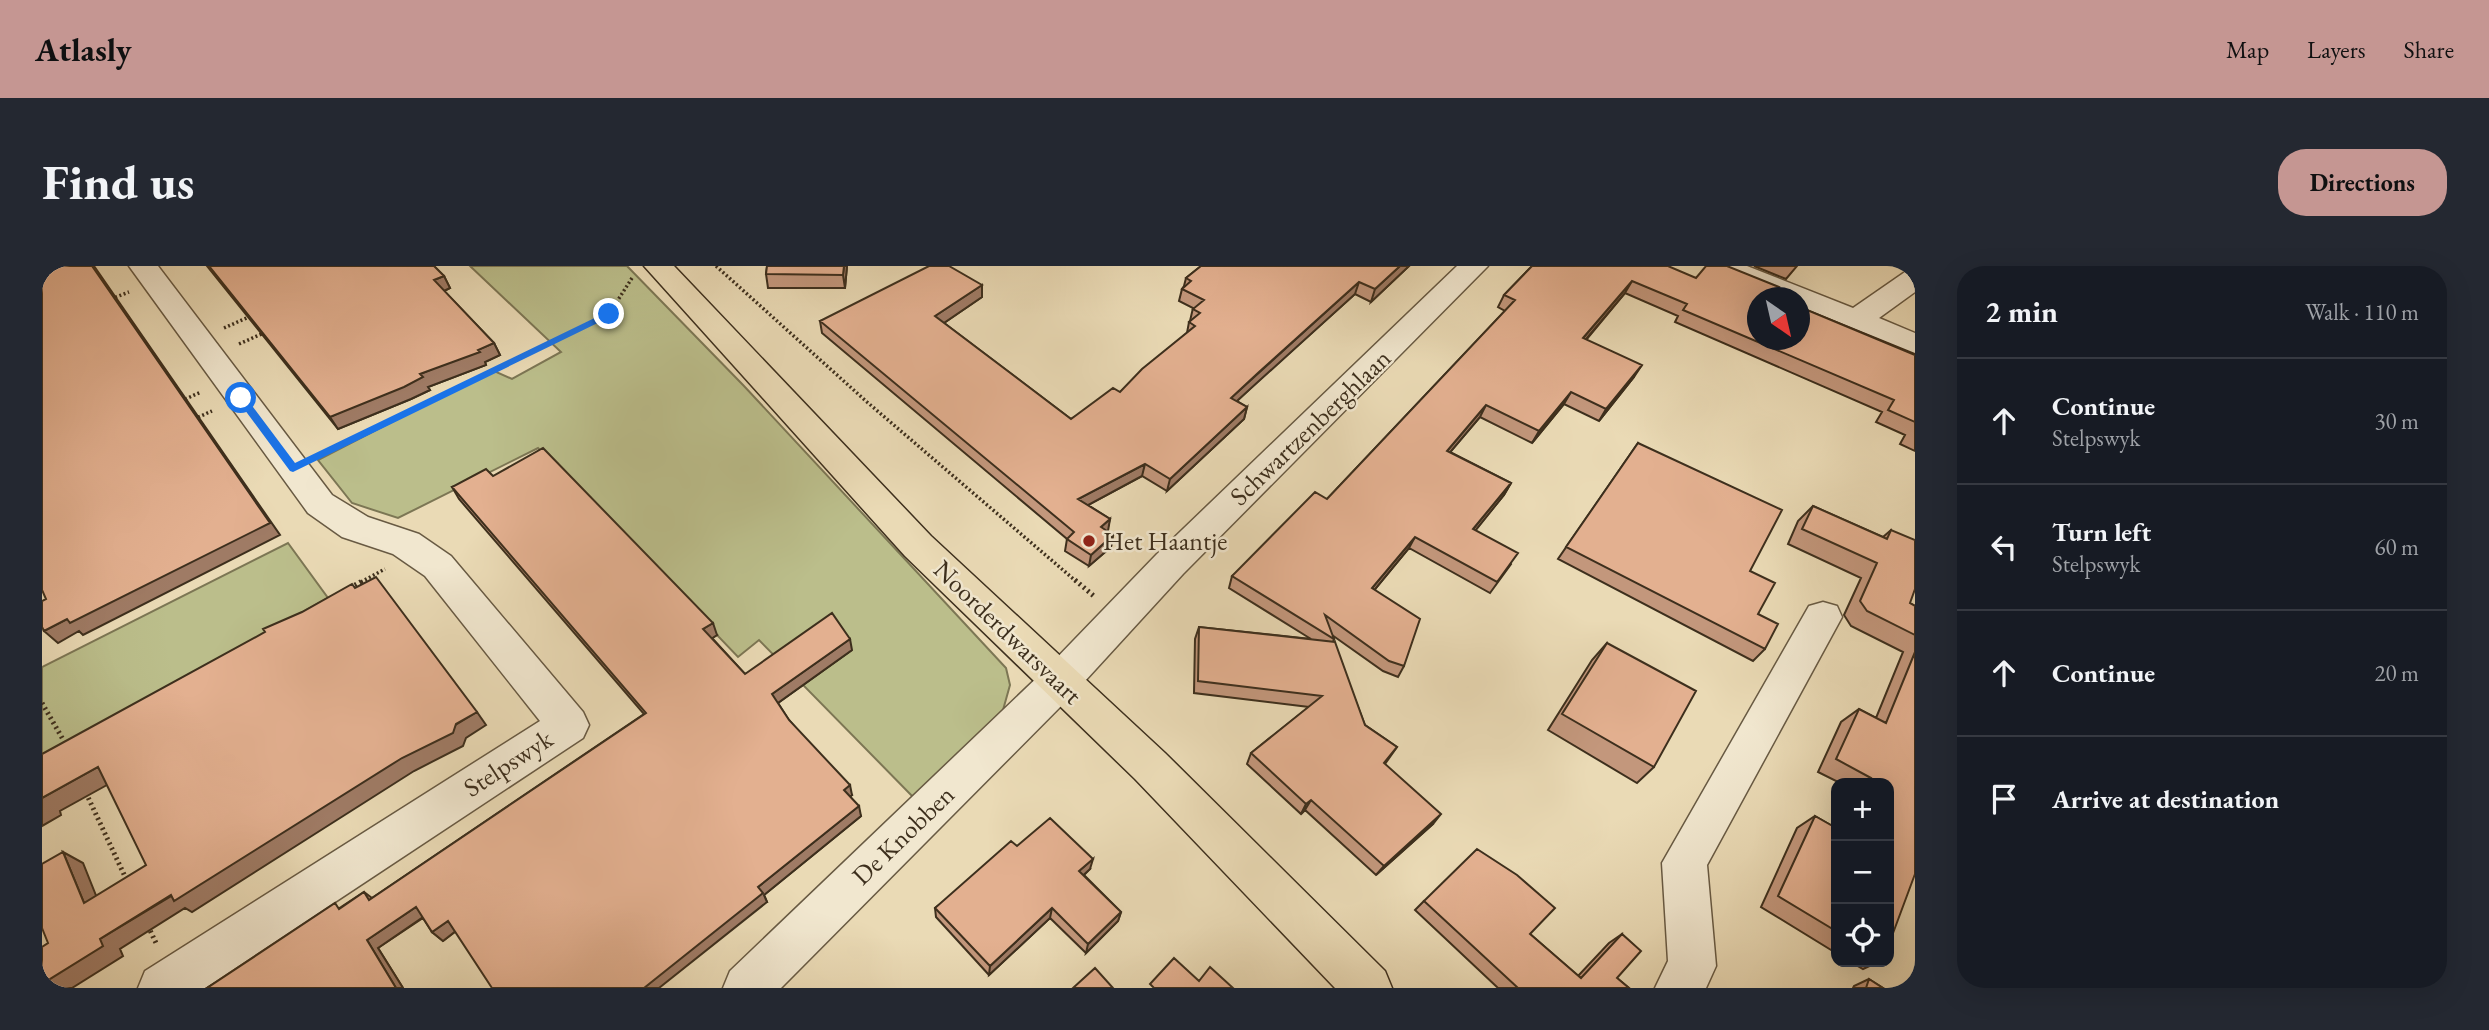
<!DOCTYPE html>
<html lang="en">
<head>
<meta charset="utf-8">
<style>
	:root { --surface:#171b24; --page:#242831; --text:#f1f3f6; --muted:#9ea1a6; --line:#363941; --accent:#c59692 }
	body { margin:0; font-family:"EB Garamond",serif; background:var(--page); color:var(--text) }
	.controls { position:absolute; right:21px; bottom:21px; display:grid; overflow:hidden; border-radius:14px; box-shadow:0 7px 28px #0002 }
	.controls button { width:63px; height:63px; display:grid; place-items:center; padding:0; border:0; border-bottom:2px solid var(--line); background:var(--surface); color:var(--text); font:35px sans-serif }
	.compass { position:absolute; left:1705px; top:21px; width:63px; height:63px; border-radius:50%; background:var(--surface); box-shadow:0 7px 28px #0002; rotate:146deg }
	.stop { position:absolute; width:21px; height:21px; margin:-16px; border:5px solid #1a73e8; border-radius:50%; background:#fff }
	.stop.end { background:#1a73e8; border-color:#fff; box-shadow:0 2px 7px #0008 }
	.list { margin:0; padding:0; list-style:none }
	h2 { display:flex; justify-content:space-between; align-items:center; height:91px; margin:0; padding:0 28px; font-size:30px }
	h2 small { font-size:23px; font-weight:400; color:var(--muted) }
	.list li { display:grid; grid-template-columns:46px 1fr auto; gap:21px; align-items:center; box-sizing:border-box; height:126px; padding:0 28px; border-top:2px solid var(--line) }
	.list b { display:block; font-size:26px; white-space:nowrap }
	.list p { margin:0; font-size:23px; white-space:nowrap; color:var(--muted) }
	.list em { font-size:23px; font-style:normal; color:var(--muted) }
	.icon { flex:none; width:38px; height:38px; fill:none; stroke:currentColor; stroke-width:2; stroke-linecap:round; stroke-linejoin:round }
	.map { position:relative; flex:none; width:1873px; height:722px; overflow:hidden; border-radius:28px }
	header { display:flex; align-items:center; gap:42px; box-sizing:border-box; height:98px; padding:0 35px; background:var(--accent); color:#111 }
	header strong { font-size:33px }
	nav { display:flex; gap:38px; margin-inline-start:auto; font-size:24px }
	.intro { display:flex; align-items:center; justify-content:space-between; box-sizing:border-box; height:168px; padding:0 42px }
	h1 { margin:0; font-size:49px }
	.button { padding:18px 32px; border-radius:28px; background:var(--accent); color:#111; font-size:24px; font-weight:700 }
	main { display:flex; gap:42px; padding:0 42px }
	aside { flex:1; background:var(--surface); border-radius:28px; box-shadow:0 7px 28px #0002 }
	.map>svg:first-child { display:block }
	.green { fill:#bbbe8b; stroke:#7c7654; stroke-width:2 }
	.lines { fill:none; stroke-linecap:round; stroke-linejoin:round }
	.minor-casing { stroke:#685a43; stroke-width:3 }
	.major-casing { stroke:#3d2f1d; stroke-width:3 }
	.path-far1 { stroke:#3d2f1d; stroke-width:3.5; stroke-dasharray:2 2.5; stroke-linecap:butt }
	.path { stroke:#3d2f1d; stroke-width:5; stroke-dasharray:2 3.5; stroke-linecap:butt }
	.minor { fill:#f1e7cf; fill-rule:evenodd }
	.major { fill:#eadab5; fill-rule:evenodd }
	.wall { fill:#c3977c; stroke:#3d2f1d; stroke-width:2 }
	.shaded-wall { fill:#9f7b65; stroke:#3d2f1d; stroke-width:2 }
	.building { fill:#e3b090; stroke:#3d2f1d; stroke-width:2 }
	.route { fill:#1a73e8 }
	.poi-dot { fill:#8f2418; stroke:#f1e7cf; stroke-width:2.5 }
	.labels { text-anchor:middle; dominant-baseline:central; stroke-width:5; stroke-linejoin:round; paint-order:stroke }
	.street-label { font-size:26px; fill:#3d2f1d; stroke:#f1e7cf }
	.poi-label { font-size:26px; fill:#3d2f1d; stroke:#f1e7cf; text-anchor:start }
</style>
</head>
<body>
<header>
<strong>Atlasly</strong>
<nav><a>Map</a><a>Layers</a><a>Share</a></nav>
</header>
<div class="intro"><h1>Find us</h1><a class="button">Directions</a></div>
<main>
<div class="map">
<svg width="1873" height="722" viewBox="0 0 1873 722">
	<rect width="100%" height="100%" fill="#eadab5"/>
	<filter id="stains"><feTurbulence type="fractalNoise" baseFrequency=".00286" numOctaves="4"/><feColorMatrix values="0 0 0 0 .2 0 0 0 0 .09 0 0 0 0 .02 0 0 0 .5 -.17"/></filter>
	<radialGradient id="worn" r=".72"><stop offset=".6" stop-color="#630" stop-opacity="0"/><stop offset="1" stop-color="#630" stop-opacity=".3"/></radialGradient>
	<path class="green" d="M 428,0 L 585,0 L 702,120 L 964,402 L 968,419 L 961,444 L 874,534 L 717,374 L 696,391 L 496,182 L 356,252 L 310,237 L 276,194 L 450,104 L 470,113 L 519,86 Z
		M 246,277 L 286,332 L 0,490 L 0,401 Z"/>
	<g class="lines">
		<defs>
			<path id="minor" d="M 87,0 L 116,0 L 290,229 L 326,251 L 377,268 L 409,290 L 541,446 L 547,459 L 541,472 L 163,722 L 96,722 L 103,705 L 498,455 L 383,310 L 351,288 L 300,271 L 266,247 Z
				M 1415,0 L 1446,0 L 1141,308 L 1032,427 L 739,722 L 681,722 L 688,705 L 1004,403 L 1115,288 Z
				M 1665,0 L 1705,0 L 1811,42 L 1863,6 L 1873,3 L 1873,26 L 1837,52 L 1873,67 L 1873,88 L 1758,42 L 1758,32 L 1731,32 L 1669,6 Z
				M 1781,336 L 1795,340 L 1800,351 L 1665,599 L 1674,700 L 1664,722 L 1613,722 L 1626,695 L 1620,597 L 1767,340 Z"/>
			<path id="major" d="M 602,0 L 632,0 L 889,270 L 1123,487 L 1343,705 L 1350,722 L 1293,722 L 1093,513 L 863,290 Z"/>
		</defs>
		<use href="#minor" class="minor-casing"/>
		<use href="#major" class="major-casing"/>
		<path class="path-far1" d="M 674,0 L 825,136 L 1035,316
			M 69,33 L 87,26
			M 182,62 L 209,50
			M 197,78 L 224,66
			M 139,135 L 159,126
			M 152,153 L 170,145
			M 280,188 L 567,48 L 590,12
			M 319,316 L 343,303"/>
		<path class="path" d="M 1033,314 L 1053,331
			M 308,322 L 322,314
			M 0,437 L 23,477
			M 44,527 L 86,617
			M 106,660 L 114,677"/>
		<use href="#minor" class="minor"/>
		<use href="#major" class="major"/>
	</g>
	<path class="wall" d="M 165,0 L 392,0 L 402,10 L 408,22 L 402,25 L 452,77 L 458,89 L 443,96 L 444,99 L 386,121 L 388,124 L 369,133 L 296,163 Z
		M 725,0 L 805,0 L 803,22 L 726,22 L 724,8 Z
		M 1159,0 L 1367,0 L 1329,36 L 1313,28 L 1213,118 L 1195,135 L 1205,141 L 1202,153 L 1125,225 L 1100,210 L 1046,239 L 1068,253 L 1065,265 L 1071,269 L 1069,281 L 1047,300 L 1023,285 L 1025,273 L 780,67 L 778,55 L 940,19 L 940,31 L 902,57 L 1029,153 L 1078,126 L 1145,67 L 1147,56 L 1148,55 L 1151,42 L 1137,35 L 1140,23 L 1142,20 L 1144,12 Z
		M 1490,0 L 1654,12 L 1730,30 L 1873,88 L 1873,185 L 1858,178 L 1863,169 L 1834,156 L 1840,146 L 1633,56 L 1636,50 L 1583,27 L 1544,74 L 1592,111 L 1557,155 L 1522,138 L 1490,177 L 1438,151 L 1408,186 L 1469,217 L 1462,229 L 1433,264 L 1469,298 L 1448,327 L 1367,282 L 1333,323 L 1362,400 L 1356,411 L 1341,405 L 1290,369 L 1292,373 L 1291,376 L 1323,459 L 1355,481 L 1343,498 L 1391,558 L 1334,609 L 1263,544 L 1259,548 L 1205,498 L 1209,487 L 1267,441 L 1152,427 L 1153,373 L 1157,361 L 1269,373 L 1187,322 L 1190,310 L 1285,233 L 1463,45 L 1456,41 L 1462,29 Z
		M 1712,0 L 1755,0 L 1744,13 Z
		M 1596,177 L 1708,305 L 1723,383 L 1711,395 L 1516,293 Z
		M 451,210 L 675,369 L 670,372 L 703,408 L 810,384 L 736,437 L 747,454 L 810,529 L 808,530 L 819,550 L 722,629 L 725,636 L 413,666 L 401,675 L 390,666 L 381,652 L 336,682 L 361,722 L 165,722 L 299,641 L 322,626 L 330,632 L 602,448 L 417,233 L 410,221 Z
		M 1771,240 L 1841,271 L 1849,264 L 1868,337 L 1873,340 L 1873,608 L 1847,517 L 1798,517 L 1776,506 L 1799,456 L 1817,443 L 1834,452 L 1861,386 L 1809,360 L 1802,349 L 1819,312 L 1746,278 L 1756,255 Z
		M 1565,377 L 1612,501 L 1595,517 L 1506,464 L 1550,394 Z
		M 1773,550 L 1794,562 L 1794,687 L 1719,641 L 1755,562 Z
		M 975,580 L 1048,603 L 1042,609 L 1079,646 L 1076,655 L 1044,687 L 1008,652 L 947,709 L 894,651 L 893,642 Z
		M 1382,635 L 1488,668 L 1536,710 L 1567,677 L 1580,668 L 1575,712 L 1587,722 L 1456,722 L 1373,644 Z
		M 1809,696 L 1836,696 L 1821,703 Z
		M 1827,713 L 1841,722 L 1811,722 L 1812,720 Z"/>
	<path class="shaded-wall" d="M 50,0 L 52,0 L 238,269 L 41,369 L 37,365 L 16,377 L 2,365 L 25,353 Z
		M 802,0 L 805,0 L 803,22 L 801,9 Z
		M 1358,0 L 1367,0 L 1329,36 L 1333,23 Z
		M 402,10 L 408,22 L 398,27 L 392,14 Z
		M 1590,15 L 1583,27 L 1534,85 L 1541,72 Z
		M 1317,16 L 1313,28 L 1185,144 L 1189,132 Z
		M 940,19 L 940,31 L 893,63 L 893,50 Z
		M 452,77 L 458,89 L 443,96 L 444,99 L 386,121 L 388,124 L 369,133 L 296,163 L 288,151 L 378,108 Z
		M 1600,99 L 1592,111 L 1557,155 L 1564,143 Z
		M 1529,126 L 1522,138 L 1490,177 L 1497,165 Z
		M 1444,139 L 1438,151 L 1399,197 L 1405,185 Z
		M 1205,141 L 1202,153 L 1125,225 L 1128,213 Z
		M 1103,198 L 1100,210 L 1035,245 L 1036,233 Z
		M 1469,217 L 1462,229 L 1425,275 L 1431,263 Z
		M 1068,253 L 1066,265 L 1057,273 L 1059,261 Z
		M 1071,269 L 1069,281 L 1047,300 L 1049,289 Z
		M 1373,271 L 1367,282 L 1325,333 L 1330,322 Z
		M 671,357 L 675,369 L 666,375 L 661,363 Z
		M 808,373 L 810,384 L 733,439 L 730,428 Z
		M 435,446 L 444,459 L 424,472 L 421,480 L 372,505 L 150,646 L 143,642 L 78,683 L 81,690 L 30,722 L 0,722 L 0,718 L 58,673 Z
		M 56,501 L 74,514 L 18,545 L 19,549 L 0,560 L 0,532 Z
		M 808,519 L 810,529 L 804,534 L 802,524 Z
		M 1269,534 L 1263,544 L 1259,548 L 1264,538 Z
		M 817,540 L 819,550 L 722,629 L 725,636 L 617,722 L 602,722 L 716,621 Z
		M 1399,548 L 1391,558 L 1334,609 L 1342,600 Z
		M 21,586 L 41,597 L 61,647 L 42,637 Z
		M 1051,593 L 1048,603 L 1035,615 L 1037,605 Z
		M 374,641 L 384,649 L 336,682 L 361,722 L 354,722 L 325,674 Z
		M 1010,642 L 1008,652 L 947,709 L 948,700 Z
		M 1079,646 L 1076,655 L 1044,687 L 1046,678 Z
		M 406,655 L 415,664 L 401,675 L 390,666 Z"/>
	<path class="building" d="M 0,0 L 50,0 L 228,257 L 28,357 L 25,353 L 2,365 L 0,361 L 0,335 L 4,333 L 0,324 Z
		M 167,0 L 392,0 L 402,10 L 392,14 L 452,77 L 436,84 L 438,86 L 378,108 L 381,111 L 362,121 L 288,151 Z
		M 725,0 L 802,0 L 801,9 L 724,8 Z
		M 887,0 L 907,0 L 940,19 L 893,50 L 1029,153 L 1071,122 L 1078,126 L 1100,103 L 1153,60 L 1147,56 L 1158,47 L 1151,43 L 1162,34 L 1140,23 L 1149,15 L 1144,12 L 1159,0 L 1358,0 L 1333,23 L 1317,16 L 1217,106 L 1189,132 L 1205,141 L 1128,213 L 1103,198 L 1036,233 L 1068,253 L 1059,261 L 1071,269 L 1049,289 L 1025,273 L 1032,266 L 778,55 Z
		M 1490,0 L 1626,0 L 1654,12 L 1664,0 L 1685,0 L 1737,21 L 1730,30 L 1734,32 L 1716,32 L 1716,74 L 1758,74 L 1758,41 L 1873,89 L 1873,156 L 1846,144 L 1852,134 L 1641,44 L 1645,38 L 1590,15 L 1541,72 L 1600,99 L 1564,143 L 1529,126 L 1497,165 L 1444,139 L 1405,185 L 1469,217 L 1431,263 L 1476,287 L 1455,316 L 1373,271 L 1330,322 L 1378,353 L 1362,400 L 1347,395 L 1283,349 L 1292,373 L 1190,310 L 1273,226 L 1285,233 L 1473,34 L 1462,29 Z
		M 1596,177 L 1740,244 L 1708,305 L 1733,317 L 1716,348 L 1736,358 L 1723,383 L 1524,281 Z
		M 501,182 L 671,357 L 661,363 L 703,408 L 790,347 L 808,373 L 730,428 L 747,454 L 808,519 L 802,524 L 817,540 L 716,621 L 721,627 L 602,722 L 450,722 L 406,655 L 390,666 L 374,641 L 325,674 L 354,722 L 165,722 L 293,637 L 297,643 L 322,626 L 327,634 L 604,447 L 410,221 L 444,203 L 451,210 Z
		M 1771,240 L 1845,273 L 1849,264 L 1873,274 L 1873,323 L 1868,337 L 1873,340 L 1873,369 L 1825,345 L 1818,335 L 1835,297 L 1760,263 Z
		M 334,311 L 435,446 L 414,458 L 411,467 L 360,492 L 132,635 L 129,629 L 58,673 L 61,680 L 0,718 L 0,681 L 6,677 L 0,662 L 0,598 L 21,586 L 42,637 L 104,599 L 56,501 L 0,532 L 0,488 L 223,366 L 221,363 L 260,346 L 310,318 L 313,322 Z
		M 1157,361 L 1293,376 L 1323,459 L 1355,481 L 1342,497 L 1399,548 L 1342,600 L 1269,534 L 1264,538 L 1209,487 L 1280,430 L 1156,415 Z
		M 1565,377 L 1654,425 L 1612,501 L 1520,448 Z
		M 1873,386 L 1873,608 L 1847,678 L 1847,517 L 1826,517 L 1829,512 L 1794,493 L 1817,443 L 1844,457 Z
		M 1773,550 L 1794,562 L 1794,665 L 1736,630 Z
		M 1008,552 L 1051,593 L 1037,605 L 1079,646 L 1046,678 L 1010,642 L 948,700 L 893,642 L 969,575 L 975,580 Z
		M 1435,583 L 1475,609 L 1513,642 L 1488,668 L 1539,712 L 1580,668 L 1599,685 L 1575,712 L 1587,722 L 1476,722 L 1382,635 Z
		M 1132,692 L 1157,715 L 1168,701 L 1191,722 L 1112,722 L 1108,718 Z
		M 1053,702 L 1071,722 L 1031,722 Z
		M 1827,713 L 1841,722 L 1824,722 Z"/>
	<path class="route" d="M 567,45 L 572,48 L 570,50 L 251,206 L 248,205 L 194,132 L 202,129 L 253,197 Z"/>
	<circle class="poi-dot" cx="1047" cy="275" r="7"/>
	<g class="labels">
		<g class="street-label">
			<text transform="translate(1268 161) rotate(-44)">Schwartzenberghlaan</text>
			<text transform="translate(966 366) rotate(44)">Noorderdwarsvaart</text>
			<text transform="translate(466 497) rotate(-33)">Stelpswyk</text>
			<text transform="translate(861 569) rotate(-44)">De Knobben</text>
		</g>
		<g class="poi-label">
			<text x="1061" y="275">Het Haantje</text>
		</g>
	</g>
	<rect width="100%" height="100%" filter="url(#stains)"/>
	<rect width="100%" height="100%" fill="url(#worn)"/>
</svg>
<div class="controls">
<button>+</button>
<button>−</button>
<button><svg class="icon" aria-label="locate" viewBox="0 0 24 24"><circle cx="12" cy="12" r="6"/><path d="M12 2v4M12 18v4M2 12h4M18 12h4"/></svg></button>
</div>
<svg class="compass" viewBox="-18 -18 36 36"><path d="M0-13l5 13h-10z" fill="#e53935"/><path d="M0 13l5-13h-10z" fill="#9ea1a6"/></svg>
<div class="stop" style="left:199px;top:132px"></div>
<div class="stop end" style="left:567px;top:48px"></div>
</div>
<aside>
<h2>2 min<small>Walk · 110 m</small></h2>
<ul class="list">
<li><svg class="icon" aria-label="ahead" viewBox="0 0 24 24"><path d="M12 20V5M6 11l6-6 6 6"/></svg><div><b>Continue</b><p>Stelpswyk</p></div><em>30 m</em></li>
<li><svg class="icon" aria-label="left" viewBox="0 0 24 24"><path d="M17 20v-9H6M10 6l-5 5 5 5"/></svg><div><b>Turn left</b><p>Stelpswyk</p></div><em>60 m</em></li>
<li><svg class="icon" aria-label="ahead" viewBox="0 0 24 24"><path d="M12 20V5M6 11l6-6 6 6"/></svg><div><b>Continue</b></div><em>20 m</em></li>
<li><svg class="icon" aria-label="arrive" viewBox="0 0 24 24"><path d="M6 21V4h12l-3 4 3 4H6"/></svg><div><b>Arrive at destination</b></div></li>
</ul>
</aside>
</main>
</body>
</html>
